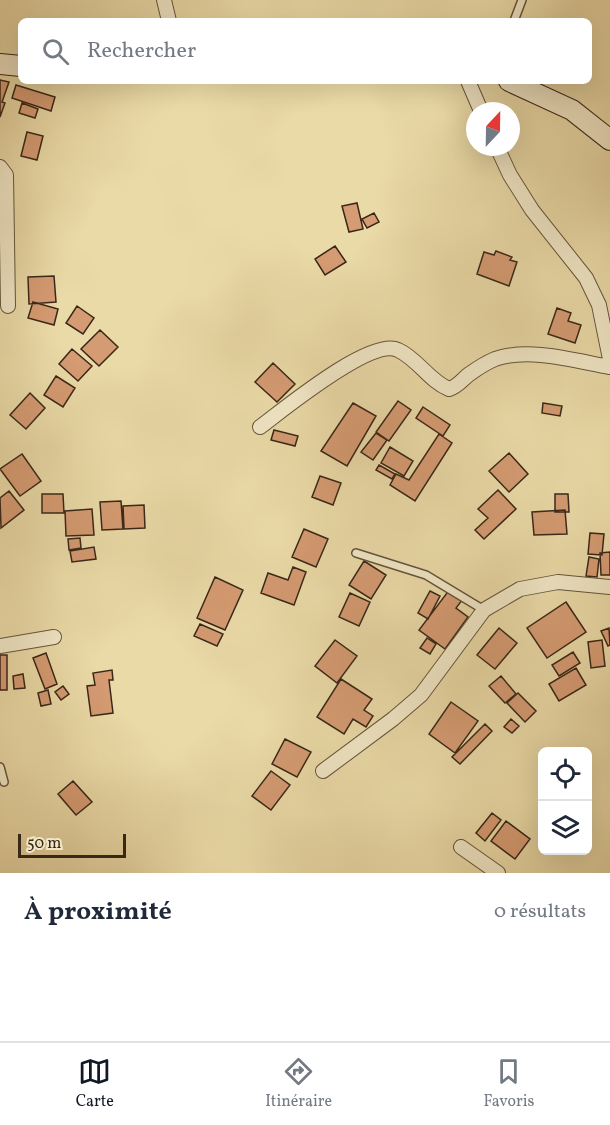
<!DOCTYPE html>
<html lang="fr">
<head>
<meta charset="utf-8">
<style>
	:root { --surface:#fff; --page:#f2f2f3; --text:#1f2937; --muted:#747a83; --line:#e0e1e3; --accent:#111827 }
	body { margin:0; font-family:Vollkorn,serif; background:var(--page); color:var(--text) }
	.controls { position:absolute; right:18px; bottom:18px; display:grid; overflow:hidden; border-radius:9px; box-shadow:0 6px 24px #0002 }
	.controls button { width:54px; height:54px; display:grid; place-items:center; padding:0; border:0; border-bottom:2px solid var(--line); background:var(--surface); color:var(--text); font:30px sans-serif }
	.compass { position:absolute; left:466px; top:102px; width:54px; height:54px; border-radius:50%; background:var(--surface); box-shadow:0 6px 24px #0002; rotate:22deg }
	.scale { position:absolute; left:18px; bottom:15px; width:108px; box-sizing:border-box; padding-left:6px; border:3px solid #392718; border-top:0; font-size:16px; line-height:21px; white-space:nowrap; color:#392718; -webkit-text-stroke:4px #f1e7c6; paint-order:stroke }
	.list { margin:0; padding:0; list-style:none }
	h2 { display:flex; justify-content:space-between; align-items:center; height:78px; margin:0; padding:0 24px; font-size:26px }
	h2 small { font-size:20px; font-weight:400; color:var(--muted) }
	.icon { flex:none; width:33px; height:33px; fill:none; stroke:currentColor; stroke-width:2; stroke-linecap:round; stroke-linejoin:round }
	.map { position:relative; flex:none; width:610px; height:873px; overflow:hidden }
	.search { position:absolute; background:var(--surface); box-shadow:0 6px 24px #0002; left:18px; right:18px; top:18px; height:66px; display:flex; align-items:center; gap:15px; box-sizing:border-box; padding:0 21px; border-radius:9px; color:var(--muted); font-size:22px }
	.sheet { height:168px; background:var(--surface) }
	nav { display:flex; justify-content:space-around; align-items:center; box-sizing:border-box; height:84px; border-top:2px solid var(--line); background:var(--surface); font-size:16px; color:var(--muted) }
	nav a { display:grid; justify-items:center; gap:3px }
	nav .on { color:var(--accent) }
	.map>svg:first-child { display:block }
	.building { fill:#d59b72; stroke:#392718; stroke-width:1.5 }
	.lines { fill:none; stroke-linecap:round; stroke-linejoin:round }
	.lane-casing { stroke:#65543c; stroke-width:10 }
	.street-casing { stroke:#65543c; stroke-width:16 }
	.secondary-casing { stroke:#392718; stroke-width:22 }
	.lane { stroke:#f1e7c6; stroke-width:7 }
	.street { stroke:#f1e7c6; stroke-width:14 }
	.secondary { stroke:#f1e7c6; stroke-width:20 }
</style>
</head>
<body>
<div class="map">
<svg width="610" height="873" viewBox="0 0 610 873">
	<rect width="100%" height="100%" fill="#eadaa7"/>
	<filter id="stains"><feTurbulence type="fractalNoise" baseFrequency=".00333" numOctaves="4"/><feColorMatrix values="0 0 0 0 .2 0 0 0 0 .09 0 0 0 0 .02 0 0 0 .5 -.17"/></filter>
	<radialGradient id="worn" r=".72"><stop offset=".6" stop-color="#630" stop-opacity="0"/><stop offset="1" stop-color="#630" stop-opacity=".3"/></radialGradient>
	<path class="building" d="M 0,80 L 9,82 L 2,102 L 5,103 L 0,117 Z
		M 16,85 L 55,97 L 51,111 L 12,98 Z
		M 22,103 L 38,109 L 35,118 L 19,113 Z
		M 27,132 L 43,136 L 37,160 L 21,156 Z
		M 357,203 L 363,229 L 349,232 L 342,206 Z
		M 374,213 L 379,222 L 367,228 L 362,219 Z
		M 335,246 L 346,262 L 325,275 L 315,259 Z
		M 496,251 L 512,257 L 510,260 L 517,262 L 509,286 L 477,274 L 484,252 L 494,255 Z
		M 54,276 L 56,302 L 29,304 L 28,277 Z
		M 33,302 L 58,309 L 54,325 L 28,318 Z
		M 77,306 L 94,318 L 83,334 L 66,323 Z
		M 557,308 L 571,313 L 568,321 L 581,325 L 575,343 L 548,334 Z
		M 100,330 L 118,347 L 99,366 L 81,349 Z
		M 72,349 L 92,366 L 78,381 L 59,364 Z
		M 273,363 L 295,384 L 277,402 L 255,382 Z
		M 56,376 L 75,388 L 63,407 L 44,395 Z
		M 30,393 L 45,408 L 26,429 L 10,415 Z
		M 398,401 L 411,410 L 389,441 L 376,432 Z
		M 353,403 L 376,416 L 347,466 L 321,451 Z
		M 543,403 L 562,406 L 560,416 L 542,413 Z
		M 423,407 L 450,425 L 443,436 L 416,418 Z
		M 274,430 L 298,436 L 295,446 L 271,440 Z
		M 376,433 L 387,440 L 373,460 L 361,452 Z
		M 439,434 L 452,443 L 415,501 L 390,485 L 396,474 L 409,480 Z
		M 390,447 L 413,461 L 404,476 L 381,463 Z
		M 509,453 L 528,474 L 509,492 L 489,471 Z
		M 22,454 L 41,481 L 20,496 L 0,469 Z
		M 379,465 L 395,474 L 392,479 L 376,470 Z
		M 320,476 L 341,483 L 333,505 L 312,497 Z
		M 498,490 L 516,509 L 484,539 L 475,530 L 488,518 L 478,509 Z
		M 9,491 L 24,510 L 1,528 L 0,498 Z
		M 42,494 L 63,494 L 64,513 L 42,513 Z
		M 555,494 L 568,494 L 569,512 L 555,512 Z
		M 121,501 L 123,529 L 102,530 L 100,502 Z
		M 144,505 L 145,528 L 124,529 L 123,506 Z
		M 92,509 L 94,535 L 66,536 L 65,511 Z
		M 565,510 L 567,534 L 534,535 L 532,512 Z
		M 304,529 L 328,539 L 316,567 L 292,557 Z
		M 590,533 L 604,534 L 602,555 L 588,554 Z
		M 80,538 L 81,548 L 69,550 L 68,539 Z
		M 94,547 L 96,559 L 72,562 L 70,551 Z
		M 610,552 L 610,575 L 601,575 L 600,553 Z
		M 589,557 L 599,559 L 597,577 L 586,576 Z
		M 364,561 L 386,575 L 371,599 L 349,585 Z
		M 293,567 L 306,572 L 294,605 L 261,593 L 268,573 L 288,580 Z
		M 215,577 L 243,590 L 225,630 L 197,618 Z
		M 450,589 L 463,599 L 456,608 L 468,617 L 445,649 L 419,630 Z
		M 430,591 L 440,596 L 428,619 L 418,613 Z
		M 350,593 L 370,602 L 359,626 L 339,617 Z
		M 566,602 L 586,632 L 547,658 L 527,628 Z
		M 200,624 L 223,634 L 217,646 L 194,636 Z
		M 499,628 L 517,643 L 495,669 L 477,655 Z
		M 609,628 L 610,645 L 608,646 L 601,631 Z
		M 427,638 L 436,644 L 430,654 L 420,648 Z
		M 335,640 L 357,656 L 337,683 L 315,666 Z
		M 602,640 L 605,666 L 591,668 L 588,642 Z
		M 573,652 L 580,663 L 559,676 L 552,665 Z
		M 46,653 L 57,684 L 45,689 L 33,658 Z
		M 0,655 L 7,655 L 7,690 L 0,690 Z
		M 576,668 L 586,685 L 559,701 L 549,684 Z
		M 112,670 L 113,680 L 109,680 L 113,713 L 91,716 L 87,686 L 95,685 L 93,673 Z
		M 23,674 L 25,688 L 14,689 L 13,676 Z
		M 501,676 L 516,694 L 505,703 L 489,686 Z
		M 341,679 L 372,699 L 364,710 L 373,716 L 366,727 L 353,719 L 344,734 L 317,717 Z
		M 63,686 L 69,694 L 61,700 L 55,692 Z
		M 48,690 L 51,704 L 41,706 L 38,693 Z
		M 518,693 L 536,711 L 525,722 L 507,703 Z
		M 451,702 L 478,721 L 455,753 L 429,734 Z
		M 511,719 L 519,726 L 512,733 L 504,727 Z
		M 485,724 L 492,731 L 460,764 L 452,757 Z
		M 285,739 L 311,752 L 297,777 L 272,764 Z
		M 271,771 L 290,785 L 271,810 L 252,796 Z
		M 73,781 L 92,802 L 76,815 L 58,794 Z
		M 492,813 L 501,820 L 485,841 L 476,833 Z
		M 506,821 L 530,839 L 515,859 L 491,841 Z"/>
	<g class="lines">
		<defs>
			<path id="lane" d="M 514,21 L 522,0
				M 356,553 L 426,575 L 484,610
				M 0,767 L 4,782"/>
			<path id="street" d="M 164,0 L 169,21
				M 468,81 L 481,111
				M 497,147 L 510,175 L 532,210 L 586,278 L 599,305 L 610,359
				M 0,167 L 6,175 L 8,306
				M 260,427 C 283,410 371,337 398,350 C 418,359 429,381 449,389 C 459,386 463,378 471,373 C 478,368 488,362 495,359 C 529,347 576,361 610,367
				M 0,646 L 54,637
				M 323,771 L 393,719 L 421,695 L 484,610 L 520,589 L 558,582 L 610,587
				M 461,847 L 498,873"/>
			<path id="secondary" d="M 0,64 L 21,66
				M 509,81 L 572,110 L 610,140"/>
		</defs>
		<use href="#lane" class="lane-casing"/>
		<use href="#street" class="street-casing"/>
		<use href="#secondary" class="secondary-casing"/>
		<use href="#lane" class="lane"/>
		<use href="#street" class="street"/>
		<use href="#secondary" class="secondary"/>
	</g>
	<rect width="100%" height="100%" filter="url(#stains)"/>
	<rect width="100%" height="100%" fill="url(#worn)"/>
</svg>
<div class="controls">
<button><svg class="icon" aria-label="locate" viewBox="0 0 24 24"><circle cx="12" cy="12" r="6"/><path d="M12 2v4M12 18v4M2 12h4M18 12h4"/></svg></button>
<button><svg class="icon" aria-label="layers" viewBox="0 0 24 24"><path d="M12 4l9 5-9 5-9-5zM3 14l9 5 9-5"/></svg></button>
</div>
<svg class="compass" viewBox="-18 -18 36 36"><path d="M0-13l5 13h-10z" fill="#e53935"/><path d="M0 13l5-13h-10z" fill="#747a83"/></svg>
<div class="scale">50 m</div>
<div class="search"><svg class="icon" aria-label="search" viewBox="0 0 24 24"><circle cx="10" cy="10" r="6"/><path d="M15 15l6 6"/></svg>Rechercher</div>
</div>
<section class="sheet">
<h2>À proximité<small>0 résultats</small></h2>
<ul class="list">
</ul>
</section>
<nav>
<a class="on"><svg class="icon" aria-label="map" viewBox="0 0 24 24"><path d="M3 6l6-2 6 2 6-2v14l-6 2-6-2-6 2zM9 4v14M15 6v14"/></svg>Carte</a>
<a><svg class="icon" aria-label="directions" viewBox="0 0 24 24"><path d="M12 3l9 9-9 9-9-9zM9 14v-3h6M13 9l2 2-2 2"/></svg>Itinéraire</a>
<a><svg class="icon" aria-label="saved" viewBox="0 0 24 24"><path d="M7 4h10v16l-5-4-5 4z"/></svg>Favoris</a>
</nav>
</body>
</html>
